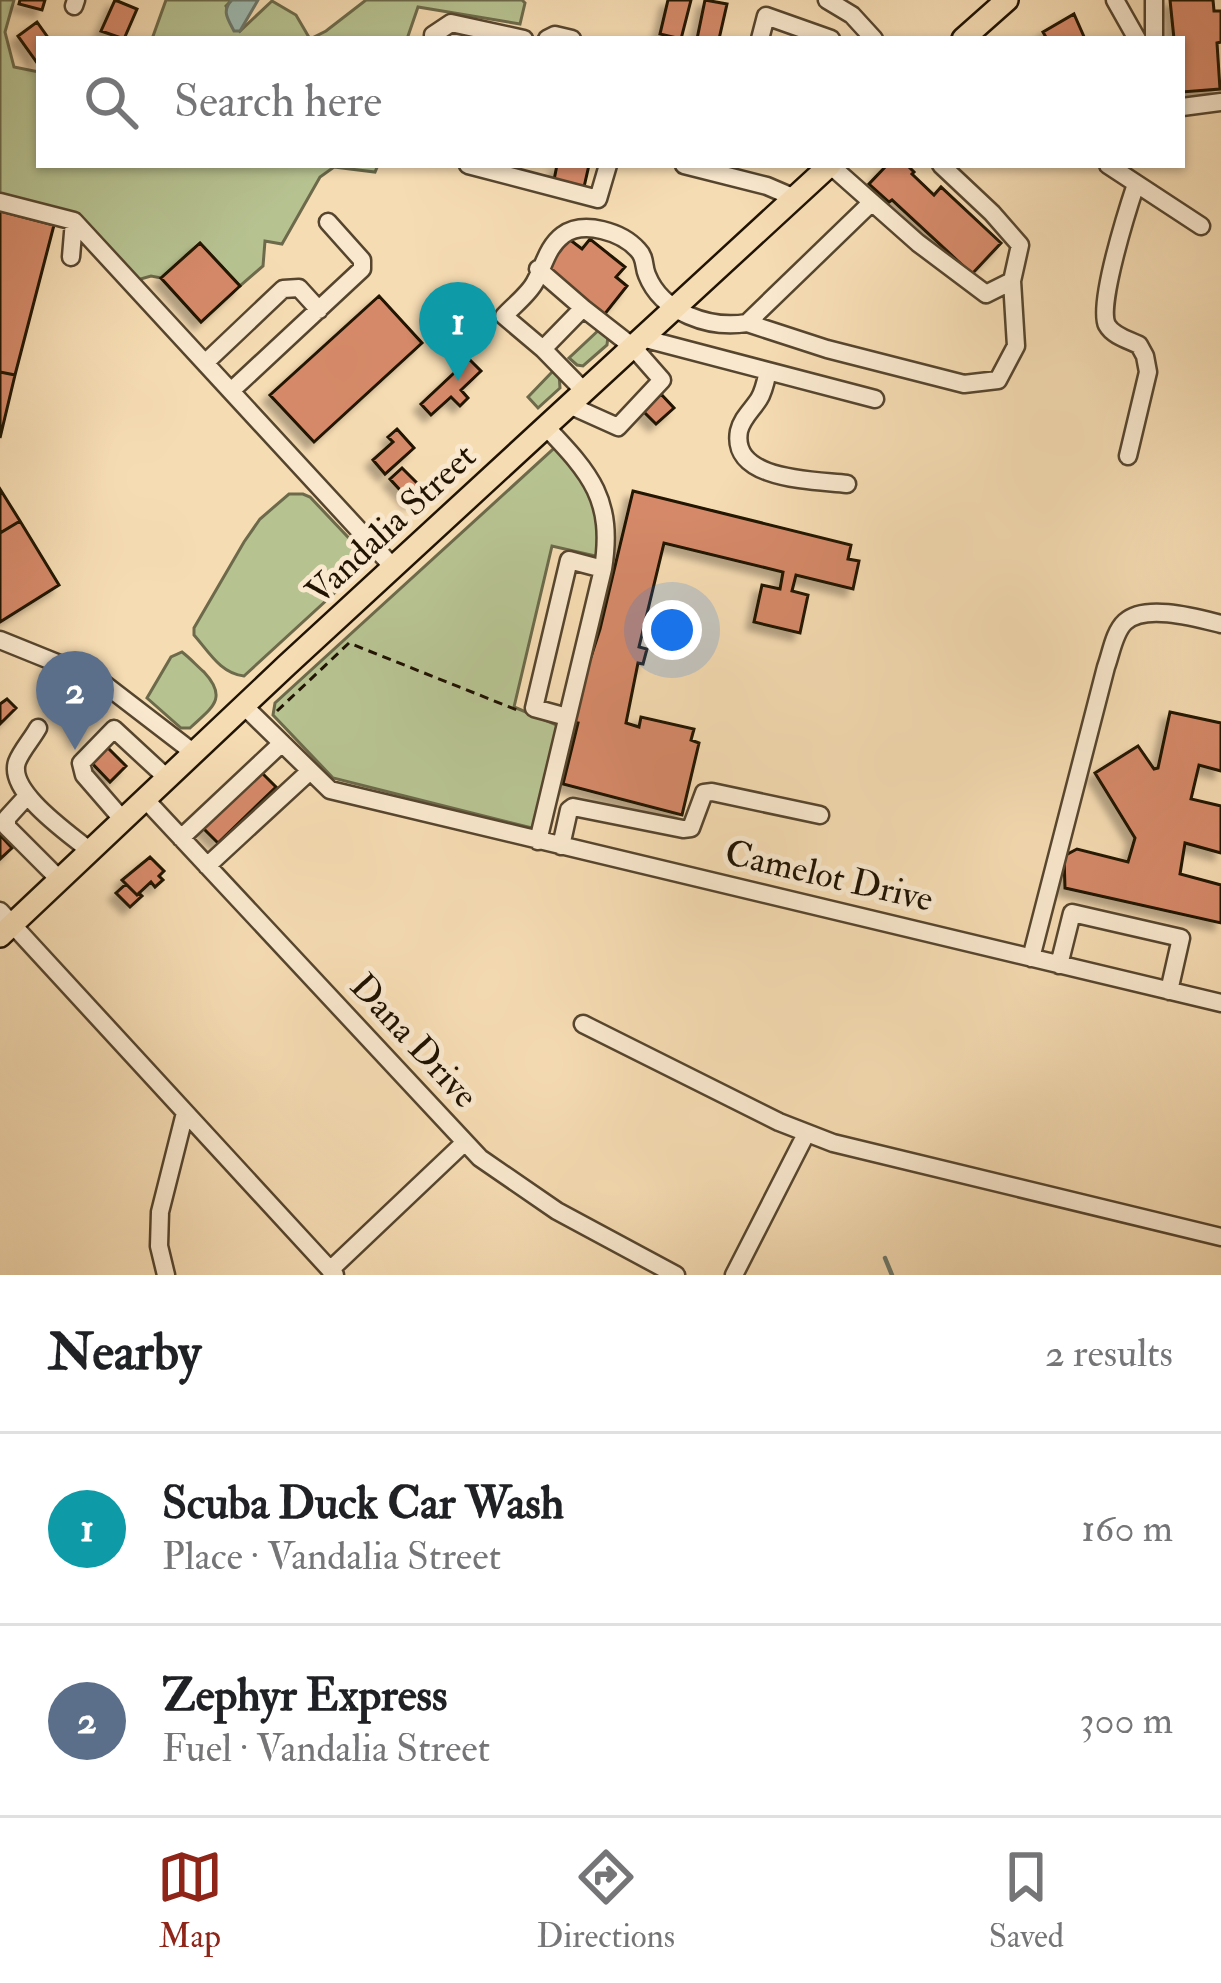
<!DOCTYPE html>
<html lang="en">
<head>
<meta charset="utf-8">
<style>
	:root { --surface:#fff; --page:#f6f6f6; --text:#202124; --muted:#757577; --line:#e0e0e0; --accent:#8f2418 }
	body { margin:0; font-family:"IM FELL Double Pica",serif; background:var(--page); color:var(--text) }
	.you { position:absolute; left:672px; top:630px; width:42px; height:42px; margin:-30px; border:9px solid #fff; border-radius:50%; background:#1a73e8; box-shadow:0 0 0 18px #1a73e833 }
	.badge { display:grid; place-items:center; width:78px; height:78px; border-radius:50%; background:var(--accent); color:#fff; font-size:39px; font-weight:700 }
	.pin { position:absolute; translate:-50% -99px; filter:drop-shadow(0 3px 6px #0008) }
	.pin::after { content:''; position:absolute; top:63px; width:42px; height:36px; background:inherit; clip-path:polygon(0 0,100% 0,50% 100%) }
	.list { margin:0; padding:0; list-style:none }
	h2 { display:flex; justify-content:space-between; align-items:center; height:156px; margin:0; padding:0 48px; font-size:51px }
	h2 small { font-size:39px; font-weight:400; color:var(--muted) }
	.list li { display:grid; grid-template-columns:78px 1fr auto; gap:36px; align-items:center; box-sizing:border-box; height:192px; padding:0 48px; border-top:3px solid var(--line) }
	.list b { display:block; font-size:45px; white-space:nowrap }
	.list p { margin:0; font-size:39px; white-space:nowrap; color:var(--muted) }
	.list em { font-size:39px; font-style:normal; color:var(--muted) }
	.icon { flex:none; width:66px; height:66px; fill:none; stroke:currentColor; stroke-width:2; stroke-linecap:round; stroke-linejoin:round }
	.map { position:relative; flex:none; width:1221px; height:1275px; overflow:hidden }
	.search { position:absolute; background:var(--surface); box-shadow:0 3px 9px #0004; left:36px; right:36px; top:36px; height:132px; display:flex; align-items:center; gap:30px; box-sizing:border-box; padding:0 42px; border-radius:0px; color:var(--muted); font-size:45px }
	.sheet { height:540px; background:var(--surface) }
	nav { display:flex; justify-content:space-around; align-items:center; box-sizing:border-box; height:168px; border-top:3px solid var(--line); background:var(--surface); font-size:33px; color:var(--muted) }
	nav a { display:grid; justify-items:center; gap:6px }
	nav .on { color:var(--accent) }
	.map>svg:first-child { display:block }
	.green { fill:#b7c291; stroke:#6c6a4a; stroke-width:3 }
	.water { fill:#9dbab1; stroke:#6b776b; stroke-width:3 }
	.lines { fill:none; stroke-linecap:round; stroke-linejoin:round }
	.stream { stroke:#6b776b; stroke-width:4.5 }
	.building { fill:#d58968; stroke:#201302; stroke-width:3; filter:url(#shadow) }
	.minor-casing { stroke:#56452e; stroke-width:21 }
	.major-casing { stroke:#201302; stroke-width:26 }
	.path { stroke:#201302; stroke-width:3; stroke-dasharray:9 6; stroke-linecap:butt }
	.minor { stroke:#f9e8ce; stroke-width:16 }
	.major { stroke:#f6dcb3; stroke-width:21 }
	.labels { text-anchor:middle; dominant-baseline:central; stroke-width:10; stroke-linejoin:round; paint-order:stroke }
	.street-label { font-size:36px; fill:#201302; stroke:#f9e8ce }
</style>
</head>
<body>
<div class="map">
<svg width="1221" height="1275" viewBox="0 0 1221 1275">
	<defs>
		<filter id="shadow"><feDropShadow dx="-7" dy="7" stdDeviation="3" flood-color="#0004"/></filter>
	</defs>
	<rect width="100%" height="100%" fill="#f6dcb3"/>
	<filter id="stains"><feTurbulence type="fractalNoise" baseFrequency=".00167" numOctaves="4"/><feColorMatrix values="0 0 0 0 .2 0 0 0 0 .09 0 0 0 0 .02 0 0 0 .5 -.17"/></filter>
	<radialGradient id="worn" r=".72"><stop offset=".6" stop-color="#630" stop-opacity="0"/><stop offset="1" stop-color="#630" stop-opacity=".3"/></radialGradient>
	<path class="green" d="M 0,0 L 14,0 L 5,32 L 14,67 L 39,72 L 39,165 L 378,165 L 375,172 L 334,167 L 320,177 L 282,244 L 265,241 L 263,266 L 240,286 L 200,243 L 161,278 L 151,276 L 130,282 L 75,213 L 0,194 Z
		M 166,0 L 232,0 L 226,6 L 240,31 L 272,1 L 296,15 L 310,39 L 326,31 L 366,0 L 522,0 L 525,3 L 520,24 L 418,7 L 407,39 L 152,39 Z
		M 602,327 L 608,336 L 607,345 L 583,366 L 577,365 L 569,358 Z
		M 553,371 L 559,374 L 560,388 L 538,408 L 528,397 Z
		M 561,442 L 587,471 L 604,558 L 552,546 L 514,707 L 564,728 L 540,830 L 333,778 L 273,715 L 275,703 Z
		M 289,494 L 303,494 L 310,497 L 363,553 L 365,565 L 244,676 C 221,674 209,652 194,635 L 194,628 L 244,542 L 260,519 Z
		M 182,652 C 190,658 196,665 204,672 C 229,699 211,708 190,728 L 181,728 L 147,698 L 171,657 Z"/>
	<path class="water" d="M 232,0 L 258,0 L 240,31 L 234,31 C 228,19 221,11 232,0 Z"/>
	<g class="lines">
		<path class="stream" d="M 885,1258 L 892,1275"/>
	</g>
	<path class="building" d="M 20,0 L 45,0 L 42,10 L 19,4 Z
		M 115,0 L 137,9 L 124,39 L 101,31 Z
		M 668,0 L 691,0 L 681,39 L 660,34 Z
		M 705,0 L 727,4 L 719,39 L 697,39 Z
		M 1170,0 L 1213,0 L 1214,11 L 1221,11 L 1221,42 L 1217,43 L 1220,89 L 1182,92 L 1182,39 L 1174,39 Z
		M 1074,14 L 1085,39 L 1047,39 L 1043,32 Z
		M 37,22 L 49,39 L 39,39 L 38,64 L 18,36 Z
		M 557,165 L 589,165 L 584,187 L 554,180 Z
		M 887,165 L 907,165 L 914,172 L 912,174 L 934,195 L 941,187 L 1001,243 L 972,274 L 892,200 L 889,202 L 869,184 Z
		M 0,211 L 54,225 L 15,375 L 0,372 Z
		M 569,239 L 582,249 L 590,239 L 625,267 L 616,277 L 627,286 L 604,315 L 546,268 Z
		M 200,243 L 240,286 L 201,322 L 161,278 Z
		M 379,296 L 422,343 L 314,442 L 270,395 Z
		M 469,359 L 481,371 L 461,390 L 468,398 L 460,406 L 451,397 L 431,415 L 421,404 Z
		M 0,372 L 15,375 L 0,438 Z
		M 661,394 L 674,408 L 656,424 L 643,411 Z
		M 397,429 L 414,448 L 385,474 L 373,460 L 393,442 L 388,437 Z
		M 402,468 L 424,490 L 411,502 L 390,479 Z
		M 0,489 L 20,521 L 0,533 Z
		M 633,491 L 851,545 L 848,559 L 859,561 L 853,589 L 796,575 L 792,591 L 808,595 L 800,633 L 754,622 L 762,585 L 780,589 L 783,572 L 664,543 L 639,647 L 647,649 L 643,664 L 638,663 L 626,723 L 639,727 L 641,717 L 694,729 L 691,740 L 699,743 L 682,815 L 563,784 L 578,723 L 572,722 L 585,663 L 591,657 L 600,629 Z
		M 20,521 L 59,585 L 0,622 L 0,533 Z
		M 7,699 L 16,708 L 0,724 L 0,704 Z
		M 1170,712 L 1221,723 L 1221,771 L 1199,765 L 1191,799 L 1221,806 L 1221,853 L 1185,843 L 1180,874 L 1221,885 L 1221,923 L 1065,888 L 1064,856 L 1077,849 L 1128,862 L 1135,838 L 1095,773 L 1138,746 L 1154,769 L 1158,768 Z
		M 104,744 L 126,766 L 110,782 L 88,759 Z
		M 259,770 L 276,787 L 218,843 L 201,826 Z
		M 0,835 L 12,848 L 0,859 Z
		M 150,857 L 164,871 L 159,876 L 163,880 L 155,887 L 151,882 L 137,895 L 122,880 Z
		M 126,884 L 137,895 L 139,893 L 142,896 L 130,907 L 116,893 Z"/>
	<g class="lines">
		<defs>
			<path id="minor" d="M 827,0 L 852,15 L 874,39
				M 1115,0 L 1137,39
				M 1154,0 L 1154,39
				M 74,6 L 76,0
				M 433,39 L 433,35 L 451,23 L 524,39
				M 547,39 L 555,35 L 572,39
				M 760,39 L 766,16 L 831,39
				M 1182,107 L 1221,102
				M 468,165 L 598,199 L 608,165
				M 684,165 L 767,186 L 795,198
				M 830,165 L 918,243 L 986,294 L 1012,281 L 1020,245 L 992,213 L 941,165
				M 1108,165 L 1201,226
				M 0,202 L 74,221 L 71,257
				M 74,221 L 393,567
				M 538,269 L 583,308
				M 747,323 L 827,349 L 964,384 L 998,380 L 1016,346 L 1012,281
				M 642,338 L 875,399
				M 543,349 L 583,308 L 633,347 L 662,380 L 618,427 L 569,405
				M 205,363 L 283,289 L 299,288 L 319,310
				M 768,371 C 766,380 764,391 759,399 C 752,410 742,418 739,431 C 730,481 814,480 847,484
				M 231,391 L 362,269 L 362,260 L 328,222
				M 584,391 L 543,349 L 504,316 C 513,306 529,294 535,282 C 544,266 547,247 563,235 C 584,220 622,232 638,250 C 646,258 643,266 647,275 C 662,313 710,329 747,323 L 872,202
				M 1128,456 L 1148,372 L 1145,356 L 1139,345 C 1129,340 1113,336 1107,325 C 1097,305 1128,208 1136,184
				M 0,640 L 99,680 L 194,753
				M 244,706 L 330,790 L 1221,1003
				M 567,717 L 534,708 L 569,560 L 603,569
				M 38,728 C 32,739 21,751 17,762 C 7,792 70,834 90,851
				M 27,796 L 7,818 L 7,827 L 60,880
				M 145,799 L 480,1158 L 557,1211 L 676,1275
				M 123,820 L 84,775 L 81,763 L 114,729 L 167,778
				M 181,838 L 282,743
				M 538,841 L 603,569 C 614,500 591,474 546,427
				M 561,846 L 569,810 L 573,807 L 683,829 L 691,828 L 704,793 L 712,792 L 820,815
				M 207,866 L 310,771
				M 0,911 L 335,1275
				M 1031,958 L 1106,667 C 1111,654 1114,632 1125,622 C 1145,603 1197,618 1221,624
				M 1059,965 L 1072,913 L 1181,938 L 1169,991
				M 583,1024 L 779,1122 L 833,1143 L 1221,1237
				M 330,1270 L 464,1143
				M 166,1275 L 159,1246 L 160,1212 L 185,1113
				M 734,1275 L 806,1134"/>
			<path id="major" d="M 963,39 L 1007,0
				M 0,936 L 287,665 L 830,165"/>
		</defs>
		<use href="#minor" class="minor-casing"/>
		<use href="#major" class="major-casing"/>
		<path class="path" d="M 277,711 L 349,643 L 517,710"/>
		<use href="#minor" class="minor"/>
		<use href="#major" class="major"/>
	</g>
	<g class="labels">
		<g class="street-label">
			<text transform="translate(391 524) rotate(-43)">Vandalia Street</text>
			<text transform="translate(829 876) rotate(13)">Camelot Drive</text>
			<text transform="translate(414 1041) rotate(47)">Dana Drive</text>
		</g>
	</g>
	<rect width="100%" height="100%" filter="url(#stains)"/>
	<rect width="100%" height="100%" fill="url(#worn)"/>
</svg>
<div class="you"></div>
<div class="pin badge" style="left:458px;top:381px;background:#0f9aa8">1</div>
<div class="pin badge" style="left:75px;top:750px;background:#5c6f8a">2</div>
<div class="search"><svg class="icon" aria-label="search" viewBox="0 0 24 24"><circle cx="10" cy="10" r="6"/><path d="M15 15l6 6"/></svg>Search here</div>
</div>
<section class="sheet">
<h2>Nearby<small>2 results</small></h2>
<ul class="list">
<li><span class="badge" style="background:#0f9aa8">1</span><div><b>Scuba Duck Car Wash</b><p>Place · Vandalia Street</p></div><em>160 m</em></li>
<li><span class="badge" style="background:#5c6f8a">2</span><div><b>Zephyr Express</b><p>Fuel · Vandalia Street</p></div><em>300 m</em></li>
</ul>
</section>
<nav>
<a class="on"><svg class="icon" aria-label="map" viewBox="0 0 24 24"><path d="M3 6l6-2 6 2 6-2v14l-6 2-6-2-6 2zM9 4v14M15 6v14"/></svg>Map</a>
<a><svg class="icon" aria-label="directions" viewBox="0 0 24 24"><path d="M12 3l9 9-9 9-9-9zM9 14v-3h6M13 9l2 2-2 2"/></svg>Directions</a>
<a><svg class="icon" aria-label="saved" viewBox="0 0 24 24"><path d="M7 4h10v16l-5-4-5 4z"/></svg>Saved</a>
</nav>
</body>
</html>
